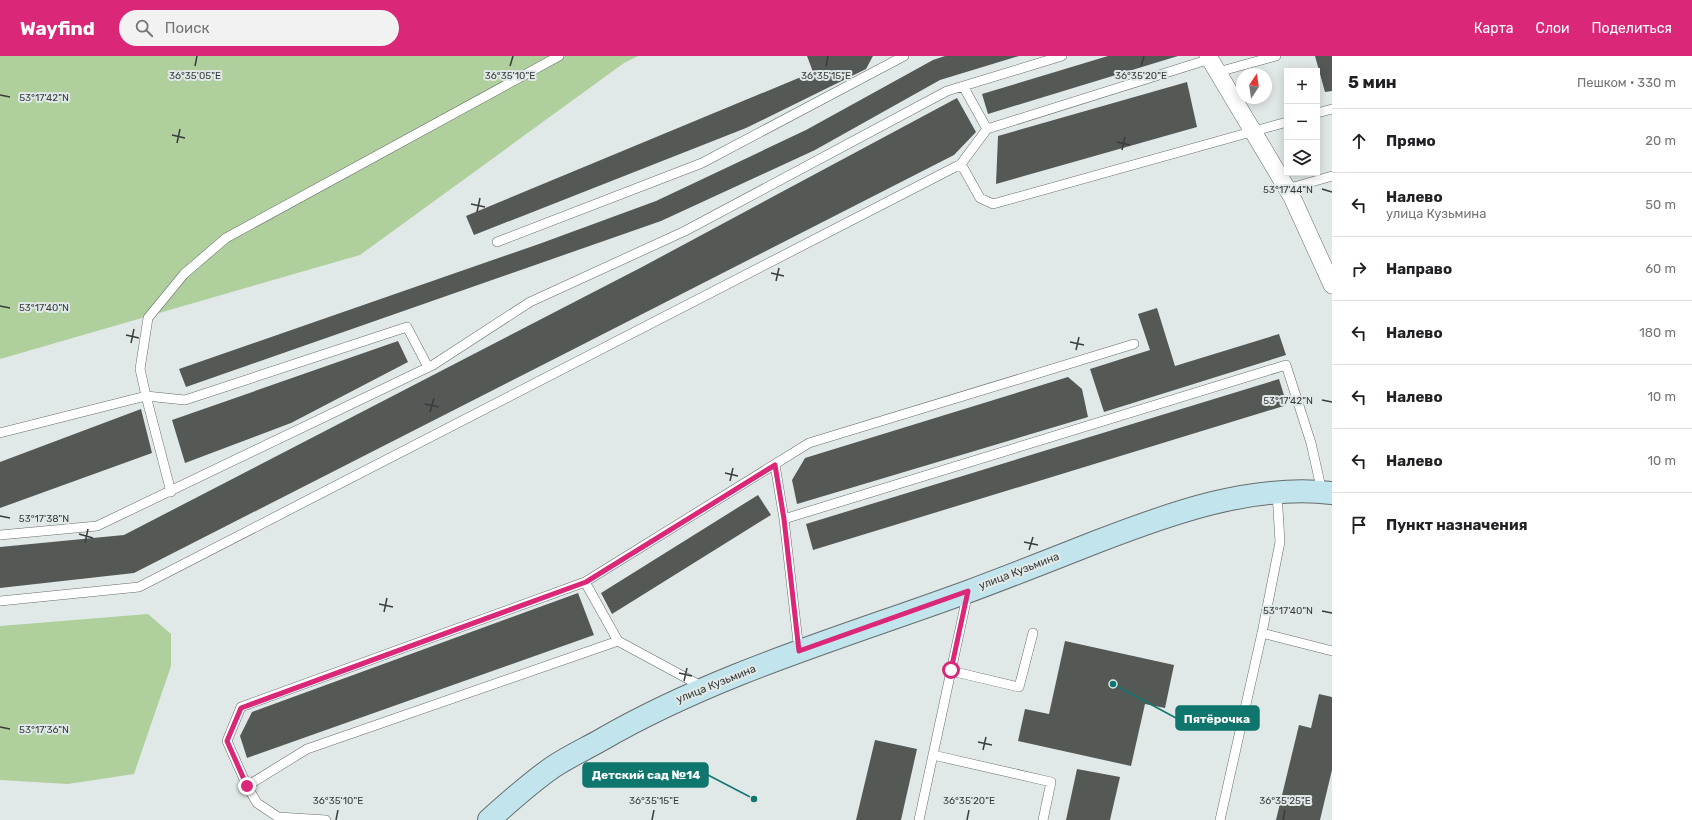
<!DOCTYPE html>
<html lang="ru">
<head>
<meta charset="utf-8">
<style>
	:root { --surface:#fff; --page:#f2f2f2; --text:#202124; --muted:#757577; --line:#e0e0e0; --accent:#db2777 }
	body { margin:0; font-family:Rubik,sans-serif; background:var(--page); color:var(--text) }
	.controls { position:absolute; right:12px; top:12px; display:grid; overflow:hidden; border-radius:0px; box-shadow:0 2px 10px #0003 }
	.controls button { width:36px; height:36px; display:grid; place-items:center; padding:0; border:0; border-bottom:1px solid var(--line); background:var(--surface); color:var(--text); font:20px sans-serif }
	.compass { position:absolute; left:1236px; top:12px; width:36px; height:36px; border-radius:50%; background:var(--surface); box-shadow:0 2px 10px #0003; rotate:13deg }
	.stop { position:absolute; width:12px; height:12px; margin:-9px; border:3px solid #db2777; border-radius:50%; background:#fff }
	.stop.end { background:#db2777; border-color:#fff; box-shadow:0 1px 4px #0008 }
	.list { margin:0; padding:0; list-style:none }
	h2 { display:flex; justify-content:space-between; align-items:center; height:52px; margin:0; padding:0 16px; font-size:17px }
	h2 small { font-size:13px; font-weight:400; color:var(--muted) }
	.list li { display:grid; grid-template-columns:26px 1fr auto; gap:12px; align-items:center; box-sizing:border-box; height:64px; padding:0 16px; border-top:1px solid var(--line) }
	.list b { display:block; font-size:15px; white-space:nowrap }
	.list p { margin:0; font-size:13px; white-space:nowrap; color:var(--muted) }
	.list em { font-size:13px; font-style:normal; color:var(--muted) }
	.icon { flex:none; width:22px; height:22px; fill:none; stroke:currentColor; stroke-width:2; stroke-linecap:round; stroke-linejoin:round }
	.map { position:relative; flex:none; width:1332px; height:764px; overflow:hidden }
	header { display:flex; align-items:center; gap:24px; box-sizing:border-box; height:56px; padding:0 20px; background:var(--accent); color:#fff }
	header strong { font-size:19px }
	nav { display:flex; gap:22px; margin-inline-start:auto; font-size:14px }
	.search { width:280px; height:36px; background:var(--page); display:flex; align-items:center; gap:10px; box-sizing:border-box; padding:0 14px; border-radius:22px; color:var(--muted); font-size:15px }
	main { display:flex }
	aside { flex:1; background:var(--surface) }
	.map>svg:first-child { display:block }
	.green { fill:#afcf9d }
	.building { fill:#545956 }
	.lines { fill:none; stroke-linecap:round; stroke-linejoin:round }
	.lane-casing { stroke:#656c6c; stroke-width:10 }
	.street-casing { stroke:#656c6c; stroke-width:18 }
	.secondary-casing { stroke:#656c6c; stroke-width:24 }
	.lane { stroke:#fff; stroke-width:9 }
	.street { stroke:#fff; stroke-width:17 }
	.secondary { stroke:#c2e4ed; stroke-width:22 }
	.route { stroke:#db2777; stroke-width:5 }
	.ticks { fill:none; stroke:#393c3c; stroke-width:1.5 }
	.labels { text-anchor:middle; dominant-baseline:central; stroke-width:4; stroke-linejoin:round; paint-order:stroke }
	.street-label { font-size:11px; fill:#393c3c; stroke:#e1e9e8 }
	.ticks-label { font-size:10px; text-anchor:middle; fill:#393c3c; stroke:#e1e9e8; stroke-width:4; stroke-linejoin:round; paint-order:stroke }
	.leader { fill:none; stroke:#0f766e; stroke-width:1.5 }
	.callout-dot { fill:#0f766e; stroke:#e1e9e8; stroke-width:1.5 }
	.callout { fill:#0f766e; stroke:#0f766e; stroke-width:1.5 }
	.callout-label { font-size:12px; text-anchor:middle; font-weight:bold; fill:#fff }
</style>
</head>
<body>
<header>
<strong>Wayfind</strong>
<div class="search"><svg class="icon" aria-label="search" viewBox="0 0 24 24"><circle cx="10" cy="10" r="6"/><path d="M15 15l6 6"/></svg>Поиск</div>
<nav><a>Карта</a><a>Слои</a><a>Поделиться</a></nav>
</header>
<main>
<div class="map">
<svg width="1332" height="764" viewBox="0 0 1332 764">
	<rect width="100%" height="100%" fill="#e1e9e8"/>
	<path class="green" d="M 0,0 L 638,0 L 624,7 L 360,199 L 0,303 Z
		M 148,558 L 171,578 L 171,610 L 134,718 L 68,728 L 0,724 L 0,570 Z"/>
	<path class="building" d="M 807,0 L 873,0 L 866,13 L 746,72 L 474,179 L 466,160 L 813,16 Z
		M 945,0 L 1019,0 L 940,24 L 815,94 L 661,165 L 186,331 L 179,313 L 539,188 L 656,145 L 806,74 L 933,4 Z
		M 1108,0 L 1178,0 L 988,58 L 982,38 Z
		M 1315,0 L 1332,0 L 1332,35 L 1325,36 Z
		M 1187,26 L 1197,71 L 996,128 L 998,80 Z
		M 957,42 L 976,76 L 954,99 L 566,297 L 134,517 L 0,532 L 0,491 L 124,479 L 642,211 Z
		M 1157,252 L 1175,310 L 1279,278 L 1286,299 L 1104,356 L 1090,313 L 1150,294 L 1138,258 Z
		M 398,285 L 408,306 L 291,367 L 185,407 L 172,364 Z
		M 1068,321 L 1082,333 L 1088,361 L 797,448 L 792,424 L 805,402 Z
		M 1279,323 L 1287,349 L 813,494 L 806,468 Z
		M 141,353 L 152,397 L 0,452 L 0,406 Z
		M 758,439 L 771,459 L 612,558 L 601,537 Z
		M 578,537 L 594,579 L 247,702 L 240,680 L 252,656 Z
		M 1065,585 L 1174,609 L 1165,652 L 1145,648 L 1131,710 L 1018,685 L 1025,653 L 1049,658 Z
		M 1319,638 L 1332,641 L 1332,714 L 1320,764 L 1276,764 L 1299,669 L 1311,672 Z
		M 875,684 L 917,693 L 901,764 L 856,764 Z
		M 1077,713 L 1120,721 L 1110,764 L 1066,764 Z"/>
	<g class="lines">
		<defs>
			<path id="lane" d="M 1218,16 L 1276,0
				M 963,30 L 987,73
				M 1317,57 L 1332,53
				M 961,108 L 980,142 L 993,148 L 1287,66
				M 1287,133 L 1332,120
				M 497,186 L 702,107 L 904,0
				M 428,311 L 407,271 L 185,344 L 146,340 L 140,313 L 148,262 L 184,218 L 226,182 L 559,0
				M 0,377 L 146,340 L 171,436
				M 775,409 L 784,463
				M 0,479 L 97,470 L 433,309 L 530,246 L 685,175 L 947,35 L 1062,0
				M 585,526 L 618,585 L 307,693 L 247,730 L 227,685 L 241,651 L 585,526 L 809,387 L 1134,288
				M 0,545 L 139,531 L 961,108 L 987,73 L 1210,3
				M 1262,577 L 1332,595
				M 618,585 L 703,631
				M 799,595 L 784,463 L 1286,309 L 1311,387 L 1322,436
				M 951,615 L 1019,631 L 1033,577
				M 933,699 L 1051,726 L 1043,764
				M 247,730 L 257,747 L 278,761 L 326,764
				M 919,764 L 968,536
				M 1220,764 L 1262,577 L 1280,486 L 1277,437"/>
			<path id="street" d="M 1208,0 L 1292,141 L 1332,229"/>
			<path id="secondary" d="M 489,764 C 510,745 530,727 553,711 C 568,701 585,693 601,684 C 715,618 844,581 967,536 C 1010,520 1053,503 1096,486 C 1171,457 1251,428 1332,437"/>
		</defs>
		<use href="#lane" class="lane-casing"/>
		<use href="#street" class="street-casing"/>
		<use href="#secondary" class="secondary-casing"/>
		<use href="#lane" class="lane"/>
		<use href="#street" class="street"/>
		<use href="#secondary" class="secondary"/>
	</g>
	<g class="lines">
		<path class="route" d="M 247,730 L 227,685 L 241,652 L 586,526 L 775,409 L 784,463 L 799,595 L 968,535 L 951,614"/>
	</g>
	<path class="ticks" d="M 195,10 L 197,0M 510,10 L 513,0M 826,10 L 828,0M 1141,10 L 1144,0M 0,39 L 10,41M 172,79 L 185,82M 1117,86 L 1130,89M 177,87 L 180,73M 1122,94 L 1125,81M 1322,133 L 1332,136M 471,148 L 485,151M 477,156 L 480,142M 771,217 L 784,220M 776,225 L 779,212M 0,250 L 10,252M 126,279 L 139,282M 1070,286 L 1084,289M 131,287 L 134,273M 1076,294 L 1079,281M 1322,344 L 1332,346M 425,348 L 439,351M 430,356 L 434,342M 725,417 L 738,420M 730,425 L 733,412M 0,460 L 10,462M 79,478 L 93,482M 1024,486 L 1038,489M 85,487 L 88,473M 1029,494 L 1033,481M 379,548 L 393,551M 1322,555 L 1332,557M 384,556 L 387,542M 679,617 L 692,620M 684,625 L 687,612M 0,671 L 10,673M 978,686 L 992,689M 983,694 L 986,681M 336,764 L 338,754M 652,764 L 654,754M 967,764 L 969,754M 1283,764 L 1285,754"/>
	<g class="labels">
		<g class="street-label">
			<text transform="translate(1019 515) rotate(-21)">улица Кузьмина</text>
			<text transform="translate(716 628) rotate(-22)">улица Кузьмина</text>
		</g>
	</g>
	<g class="ticks-label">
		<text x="195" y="23">36°35'05"E</text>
		<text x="510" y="23">36°35'10"E</text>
		<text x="826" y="23">36°35'15"E</text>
		<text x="1141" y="23">36°35'20"E</text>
		<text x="44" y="45">53°17'42"N</text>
		<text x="1288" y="137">53°17'44"N</text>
		<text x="44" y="255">53°17'40"N</text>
		<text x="1288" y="348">53°17'42"N</text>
		<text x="44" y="466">53°17'38"N</text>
		<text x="1288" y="558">53°17'40"N</text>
		<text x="44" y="677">53°17'36"N</text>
		<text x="338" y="748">36°35'10"E</text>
		<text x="654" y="748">36°35'15"E</text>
		<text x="969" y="748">36°35'20"E</text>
		<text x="1285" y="748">36°35'25"E</text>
	</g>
	<path class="leader" d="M1113 628L1176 662M754 743L708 719"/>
	<g class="callout-dot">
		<circle cx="1113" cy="628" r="4"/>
		<circle cx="754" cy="743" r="4"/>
	</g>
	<g class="callout">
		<rect x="1176" y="650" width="83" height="24" rx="4"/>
		<rect x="583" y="707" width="125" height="24" rx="4"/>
	</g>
	<g class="callout-label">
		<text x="1217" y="667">Пятёрочка</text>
		<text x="646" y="723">Детский сад №14</text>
	</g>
</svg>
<div class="controls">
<button>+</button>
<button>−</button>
<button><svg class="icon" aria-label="layers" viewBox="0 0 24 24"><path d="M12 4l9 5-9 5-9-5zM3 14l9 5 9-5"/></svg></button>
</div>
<svg class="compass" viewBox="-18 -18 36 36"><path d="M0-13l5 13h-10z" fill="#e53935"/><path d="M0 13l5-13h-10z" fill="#757577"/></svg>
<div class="stop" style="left:951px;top:614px"></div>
<div class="stop end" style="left:247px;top:730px"></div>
</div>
<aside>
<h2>5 мин<small>Пешком · 330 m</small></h2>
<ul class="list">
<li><svg class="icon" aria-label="ahead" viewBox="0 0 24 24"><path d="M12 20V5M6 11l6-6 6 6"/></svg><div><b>Прямо</b></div><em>20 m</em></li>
<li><svg class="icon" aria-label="left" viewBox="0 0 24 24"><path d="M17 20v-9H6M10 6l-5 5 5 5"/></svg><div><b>Налево</b><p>улица Кузьмина</p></div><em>50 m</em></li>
<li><svg class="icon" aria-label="right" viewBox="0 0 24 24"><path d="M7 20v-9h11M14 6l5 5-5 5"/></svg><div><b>Направо</b></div><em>60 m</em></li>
<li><svg class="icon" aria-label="left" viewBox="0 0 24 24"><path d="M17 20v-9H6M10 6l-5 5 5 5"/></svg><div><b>Налево</b></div><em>180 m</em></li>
<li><svg class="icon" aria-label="left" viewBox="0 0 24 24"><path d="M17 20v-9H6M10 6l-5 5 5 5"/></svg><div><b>Налево</b></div><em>10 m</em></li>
<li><svg class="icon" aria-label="left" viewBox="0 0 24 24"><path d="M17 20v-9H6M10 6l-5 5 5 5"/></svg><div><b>Налево</b></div><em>10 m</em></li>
<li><svg class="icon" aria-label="arrive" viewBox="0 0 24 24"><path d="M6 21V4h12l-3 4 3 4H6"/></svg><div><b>Пункт назначения</b></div></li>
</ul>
</aside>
</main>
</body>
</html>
